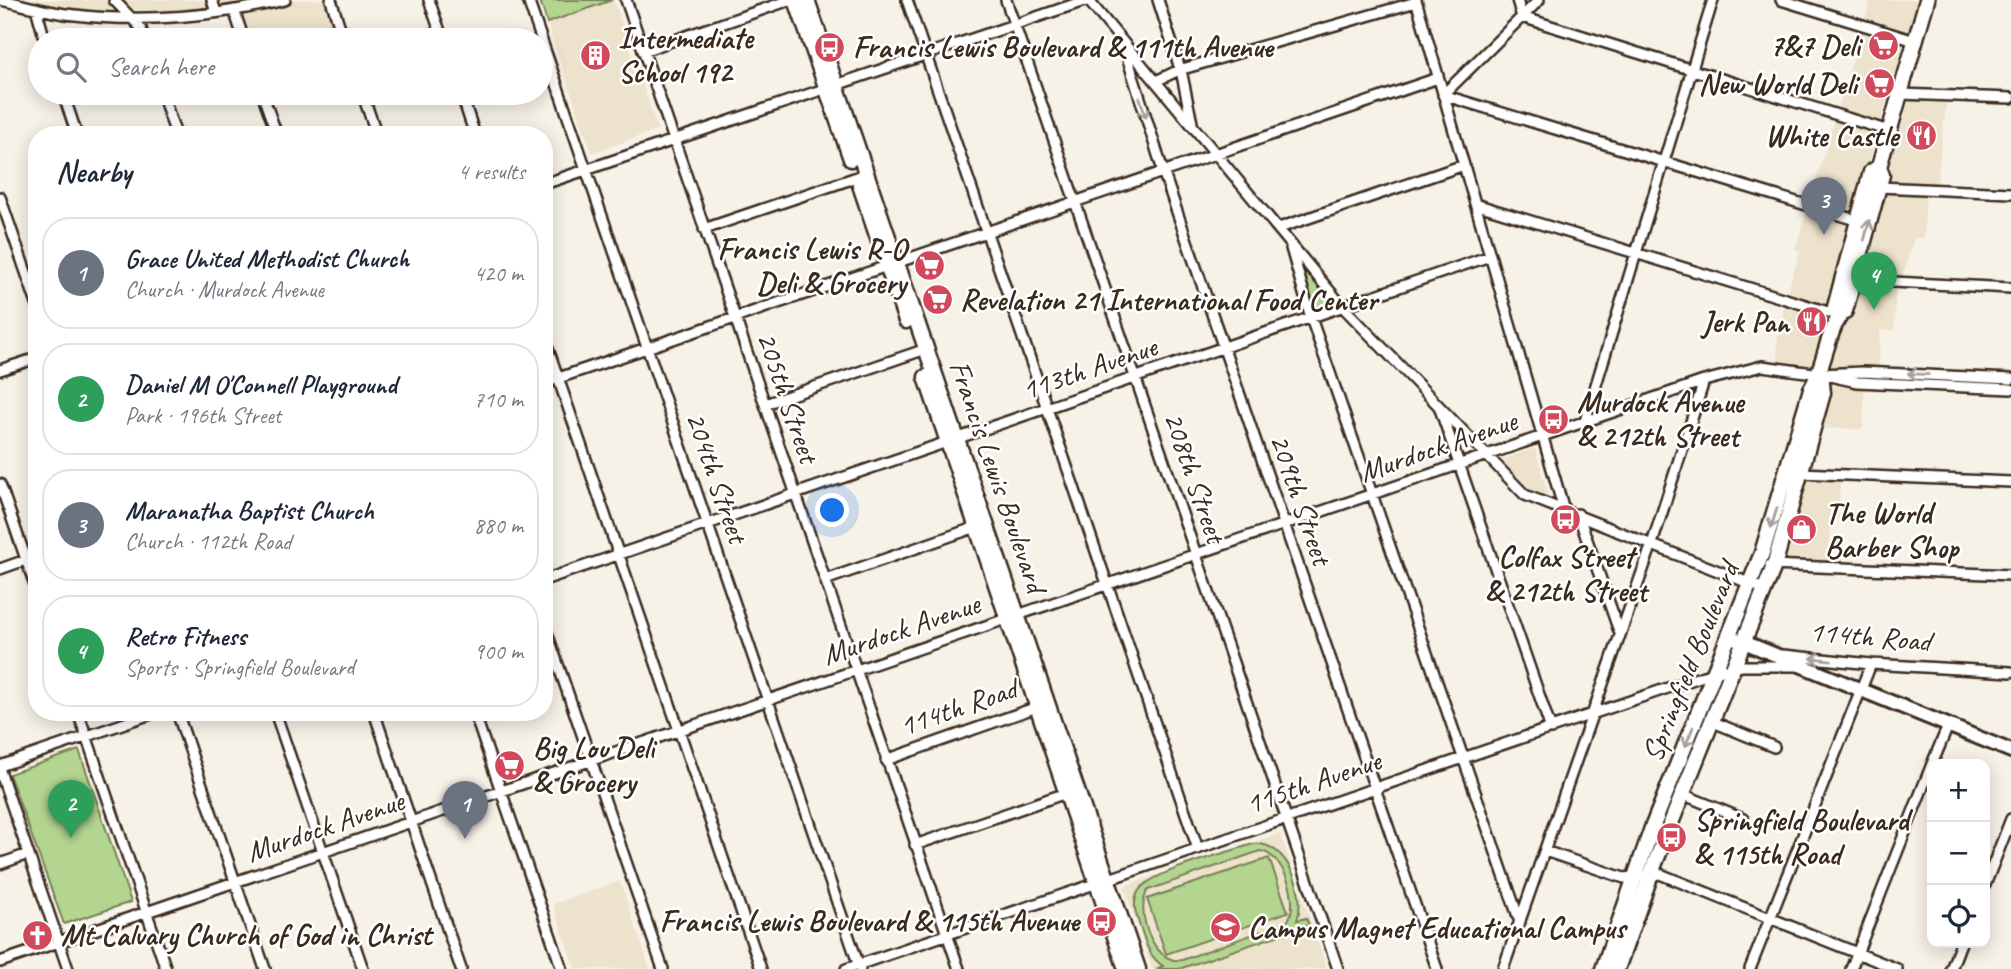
<!DOCTYPE html>
<html lang="en">
<head>
<meta charset="utf-8">
<style>
	:root { --surface:#fff; --page:#f2f2f3; --text:#1f2937; --muted:#747a83; --line:#e0e1e3; --accent:#d1495b }
	body { margin:0; font-family:Caveat,sans-serif; background:var(--page); color:var(--text) }
	.controls { position:absolute; right:21px; bottom:21px; display:grid; overflow:hidden; border-radius:14px; box-shadow:0 4px 18px #0003 }
	.controls button { width:63px; height:63px; display:grid; place-items:center; padding:0; border:0; border-bottom:2px solid var(--line); background:var(--surface); color:var(--text); font:35px sans-serif }
	.you { position:absolute; left:833px; top:511px; width:24px; height:24px; margin:-18px; border:5px solid #fff; border-radius:50%; background:#1a73e8; box-shadow:0 0 0 10px #1a73e833 }
	.badge { display:grid; place-items:center; width:46px; height:46px; border-radius:50%; background:var(--accent); color:#fff; font-size:23px; font-weight:700 }
	.pin { position:absolute; translate:-50% -58px; filter:drop-shadow(0 2px 4px #0008) }
	.pin::after { content:''; position:absolute; top:37px; width:24px; height:21px; background:inherit; clip-path:polygon(0 0,100% 0,50% 100%) }
	.list { margin:0; padding:0; list-style:none }
	h2 { display:flex; justify-content:space-between; align-items:center; height:91px; margin:0; padding:0 28px; font-size:30px }
	h2 small { font-size:23px; font-weight:400; color:var(--muted) }
	.list li { display:grid; grid-template-columns:46px 1fr auto; gap:21px; align-items:center; box-sizing:border-box; height:112px; margin:0 14px 14px; padding:0 14px; border:2px solid var(--line); border-radius:28px }
	.list b { display:block; font-size:26px; white-space:nowrap }
	.list p { margin:0; font-size:23px; white-space:nowrap; color:var(--muted) }
	.list em { font-size:23px; font-style:normal; color:var(--muted) }
	.icon { flex:none; width:38px; height:38px; fill:none; stroke:currentColor; stroke-width:2; stroke-linecap:round; stroke-linejoin:round }
	.map { position:relative; flex:none; width:2011px; height:969px; overflow:hidden }
	.search { position:absolute; background:var(--surface); box-shadow:0 4px 18px #0003; left:28px; top:28px; width:525px; height:77px; display:flex; align-items:center; gap:18px; box-sizing:border-box; padding:0 24px; border-radius:38px; color:var(--muted); font-size:26px }
	.panel { position:absolute; background:var(--surface); box-shadow:0 4px 18px #0003; left:28px; top:126px; width:525px; height:595px; border-radius:28px }
	.map>svg:first-child { display:block }
	.built { fill:#ede2cc }
	.green { fill:#b3d58f; stroke:#778056; stroke-width:2; fill-rule:evenodd }
	.lines { fill:none; stroke-linecap:round; stroke-linejoin:round }
	.street-casing { stroke:#3b2a1e; stroke-width:14 }
	.secondary-casing { stroke:#3b2a1e; stroke-width:18 }
	.primary-casing { stroke:#3b2a1e; stroke-width:19 }
	.street { stroke:#fff; stroke-width:9 }
	.secondary { stroke:#fff; stroke-width:12 }
	.primary { stroke:#fff; stroke-width:14 }
	.oneway { stroke:#a79f9a }
	.labels { text-anchor:middle; dominant-baseline:central; stroke-width:5; stroke-linejoin:round; paint-order:stroke }
	.poi-label { font-size:30px; font-weight:bold; fill:#3b2a1e; stroke:#fff; text-anchor:start }
	.street-label { font-size:30px; fill:#3b2a1e; stroke:#fff }
</style>
</head>
<body>
<div class="map">
<svg width="2011" height="969" viewBox="0 0 2011 969">
	<rect width="100%" height="100%" fill="#f7f2e8"/>
	<filter id="ink" filterUnits="userSpaceOnUse"><feTurbulence type="fractalNoise" baseFrequency=".0143" numOctaves="2"/><feDisplacementMap in="SourceGraphic" scale="14" xChannelSelector="R" yChannelSelector="G"/><feConvolveMatrix kernelMatrix="1 2 1 2 8 2 1 2 1" color-interpolation-filters="sRGB"/></filter>
	<g filter="url(#ink)">
		<path class="built" d="M 26,0 L 328,0 L 340,36 L 329,40 L 248,40 L 236,4 L 173,10 L 68,9 Z
			M 614,0 L 658,130 L 592,153 L 547,23 Z
			M 1871,0 L 1917,0 L 1859,195 L 1813,369 L 1778,364 L 1777,344 L 1786,295 L 1800,252 L 1795,249 Z
			M 1910,97 L 1947,97 L 1936,191 L 1926,192 L 1924,238 L 1914,238 L 1900,285 L 1896,285 L 1894,330 L 1880,330 L 1879,377 L 1865,376 L 1863,429 L 1816,428 L 1840,320 L 1847,314 Z
			M 1535,448 L 1548,495 L 1528,488 L 1501,460 Z
			M 1802,475 L 1840,476 L 1839,520 L 1831,520 L 1829,566 L 1777,564 Z
			M 1280,833 L 1327,969 L 1152,969 L 1124,886 Z
			M 620,881 L 650,969 L 575,969 L 553,904 Z"/>
		<path class="green" d="M 540,0 L 612,0 L 547,23 Z
			M 1297,257 L 1341,306 L 1313,316 Z
			M 79,750 L 131,902 L 64,924 L 9,774 Z
			M 1253,844 C 1287,840 1307,894 1297,920 L 1306,918 L 1309,925 L 1179,969 L 1156,969 L 1163,966 C 1149,957 1146,944 1141,929 C 1137,917 1131,905 1138,892 C 1148,872 1229,852 1253,844 ZM 1260,851 C 1284,854 1301,903 1287,922 L 1182,960 C 1153,965 1134,910 1148,890 Z
			M 1269,858 L 1288,912 L 1166,954 L 1147,899 Z"/>
		<g class="lines">
			<defs>
				<path id="street" d="M 1,0 C 25,5 50,13 75,15 C 143,23 219,16 285,0
					M 114,0 L 141,28 L 144,40
					M 212,0 L 216,12
					M 331,0 L 344,40
					M 429,0 L 443,40
					M 528,0 L 860,969
					M 626,0 L 959,969
					M 907,0 L 1198,849
					M 1006,0 L 1338,969
					M 1088,0 L 1343,307 L 1525,495 L 1764,589
					M 1158,0 L 1182,75 L 1192,123
					M 1416,0 L 1564,510
					M 1517,0 L 1522,17 L 1889,131
					M 1539,0 L 1443,95 L 1856,220
					M 1781,0 L 1915,41
					M 36,8 L 45,40
					M 234,10 L 244,40
					M 1123,44 L 1163,171 L 1437,969
					M 643,51 L 790,0
					M 1156,81 L 1179,70 L 1416,2
					M 63,93 L 77,135
					M 162,93 L 176,135
					M 262,93 L 277,135
					M 362,93 L 377,135
					M 461,93 L 475,135
					M 1900,94 L 2011,98
					M 544,184 L 1087,0
					M 1879,187 L 2011,193
					M 0,197 L 37,304
					M 1475,204 L 1838,315
					M 1279,228 L 1464,165
					M 704,229 L 866,174
					M 1291,248 L 1311,318 L 1520,922
					M 1854,280 L 2011,288
					M 544,337 L 761,969
					M 0,370 L 37,358
					M 2011,379 L 1862,372 L 1821,374 L 1857,382 L 2011,389
					M 544,383 L 1438,78
					M 765,404 L 926,349
					M 1440,409 L 1551,729
					M 1585,421 L 1713,0
					M 1800,473 L 2011,482
					M 0,484 L 37,591
					M 1578,514 L 1619,631
					M 1770,565 L 2011,575
					M 0,569 L 37,556
					M 544,580 L 1490,256
					M 825,580 L 982,525
					M 544,624 L 663,969
					M 1783,655 L 1871,664 L 2011,672
					M 78,712 L 166,969
					M 177,712 L 265,969
					M 275,712 L 363,969
					M 374,712 L 461,969
					M 474,712 L 562,969
					M 1711,721 L 1774,747
					M 886,760 L 1040,706
					M 1932,764 L 1948,726
					M 0,766 L 157,712
					M 0,771 L 68,969
					M 1682,794 L 1743,819
					M 915,845 L 1069,792
					M 1545,851 L 1624,878 L 1660,874 L 1897,969
					M 0,864 L 28,854
					M 1985,885 L 2011,819
					M 0,962 L 1704,381 L 1762,366 L 1821,374
					M 846,969 L 1703,676 L 1742,666 L 1798,666
					M 1503,969 L 1652,544 L 1704,381
					M 1750,969 L 1871,664
					M 1851,969 L 1932,764
					M 1951,969 L 1961,943"/>
				<path id="secondary" d="M 1729,636 L 2011,751"/>
				<path id="primary" d="M 796,0 L 851,159
					M 807,0 L 1138,969
					M 860,185 L 906,321
					M 1838,315 L 1835,307 L 1871,172 L 1879,167
					M 926,377 L 1126,969
					M 1603,969 L 1652,828 L 1762,553 L 1811,389 C 1824,370 1829,321 1845,311 L 1882,175 L 1879,167 L 1927,0
					M 1617,969 L 1655,863 L 1774,566 L 1823,393 L 1821,374"/>
			</defs>
			<use href="#street" class="street-casing"/>
			<use href="#secondary" class="secondary-casing"/>
			<use href="#primary" class="primary-casing"/>
			<use href="#street" class="street"/>
			<use href="#secondary" class="secondary"/>
			<use href="#primary" class="primary"/>
		</g>
		<defs><path id="oneway-shaft" d="M-6 0H5M1.5-3L5.5 0L1.5 3" fill="none" stroke-width="1.6" stroke-linecap="round" stroke-linejoin="round" transform="scale(1.75)"/></defs>
		<g class="oneway">
			<use href="#oneway-shaft" transform="translate(1143 108) rotate(73)"/>
			<use href="#oneway-shaft" transform="translate(1867 230) rotate(-75)"/>
			<use href="#oneway-shaft" transform="translate(1918 374) rotate(-177)"/>
			<use href="#oneway-shaft" transform="translate(1774 518) rotate(107)"/>
			<use href="#oneway-shaft" transform="translate(1821 659) rotate(-174)"/>
			<use href="#oneway-shaft" transform="translate(1689 737) rotate(112)"/>
		</g>
	</g>
	<defs>
		<symbol id="supermarket-disc" viewBox="-11 -11 22 22"><circle r="9.5" fill="#d1495b" stroke="#fff"/><path d="M-6-5.5h2.5l.6 2H6L4.5 2H-2.5L-4.4-4H-6ZM-1.5 3.2a1.3 1.3 0 1 0 .1 0ZM3 3.2a1.3 1.3 0 1 0 .1 0Z" fill="#fff"/></symbol>
		<symbol id="bus-disc" viewBox="-11 -11 22 22"><circle r="9.5" fill="#d1495b" stroke="#fff"/><path d="M-5-6H5V4H4V6H2V4H-2V6H-4V4H-5ZM-3.5-4V0h7V-4ZM-3.5 1.2v1.5H-2V1.2ZM2 1.2v1.5H3.5V1.2Z" fill="#fff"/></symbol>
		<symbol id="building-disc" viewBox="-11 -11 22 22"><circle r="9.5" fill="#d1495b" stroke="#fff"/><path d="M-4-6H4V6H1V3H-1V6H-4ZM-2.5-4.3h1.7v1.8h-1.7ZM.8-4.3h1.7v1.8H.8ZM-2.5-1h1.7V.8h-1.7ZM.8-1h1.7V.8H.8Z" fill="#fff"/></symbol>
		<symbol id="restaurant-disc" viewBox="-11 -11 22 22"><circle r="9.5" fill="#d1495b" stroke="#fff"/><path d="M-5-6h1v4h1v-4h1v4h1v-4h1v5L-1.5 .5V6h-2V.5L-5-1ZM5-6V6H3V1.5H1.5Q1.5-4 5-6Z" fill="#fff"/></symbol>
		<symbol id="shop-disc" viewBox="-11 -11 22 22"><circle r="9.5" fill="#d1495b" stroke="#fff"/><path d="M-5-2.5h2.3a2.7 3.5 0 0 1 5.4 0H5L5.5 6h-11ZM-1.5-2.5h3a1.5 2.3 0 0 0-3 0Z" fill="#fff"/></symbol>
		<symbol id="school-disc" viewBox="-11 -11 22 22"><circle r="9.5" fill="#d1495b" stroke="#fff"/><path d="M0-5L7-2L0 1L-7-2ZM-4 1L0 2.5L4 1V4Q0 6-4 4Z" fill="#fff"/></symbol>
		<symbol id="church-disc" viewBox="-11 -11 22 22"><circle r="9.5" fill="#d1495b" stroke="#fff"/><path d="M-1.2-6h2.4v3.5h3.3v2.4h-3.3V6h-2.4V-.1h-3.3v-2.4h3.3Z" fill="#fff"/></symbol>
	</defs>
	<g fill-rule="evenodd">
		<use href="#supermarket-disc" x="1866" y="28" width="35" height="35"/>
		<use href="#bus-disc" x="812" y="30" width="35" height="35"/>
		<use href="#building-disc" x="578" y="38" width="35" height="35"/>
		<use href="#supermarket-disc" x="1862" y="66" width="35" height="35"/>
		<use href="#restaurant-disc" x="1904" y="118" width="35" height="35"/>
		<use href="#supermarket-disc" x="912" y="248" width="35" height="35"/>
		<use href="#supermarket-disc" x="920" y="282" width="35" height="35"/>
		<use href="#restaurant-disc" x="1794" y="304" width="35" height="35"/>
		<use href="#bus-disc" x="1536" y="402" width="35" height="35"/>
		<use href="#bus-disc" x="1548" y="502" width="35" height="35"/>
		<use href="#shop-disc" x="1784" y="512" width="35" height="35"/>
		<use href="#supermarket-disc" x="492" y="748" width="35" height="35"/>
		<use href="#bus-disc" x="1654" y="820" width="35" height="35"/>
		<use href="#bus-disc" x="1084" y="904" width="35" height="35"/>
		<use href="#school-disc" x="1208" y="910" width="35" height="35"/>
		<use href="#church-disc" x="20" y="918" width="35" height="35"/>
	</g>
	<g class="labels">
		<g class="poi-label">
			<text x="618" y="38">Intermediate<tspan x="618" dy="34">School 192</tspan></text>
			<text x="1860" y="46" text-anchor="end">7&amp;7 Deli</text>
			<text x="853" y="47">Francis Lewis Boulevard &amp; 111th Avenue</text>
			<text x="1857" y="84" text-anchor="end">New World Deli</text>
			<text x="1898" y="136" text-anchor="end">White Castle</text>
			<text x="906" y="249" text-anchor="end">Francis Lewis R-O<tspan x="906" dy="34">Deli &amp; Grocery</tspan></text>
			<text x="960" y="300">Revelation 21 International Food Center</text>
			<text x="1789" y="322" text-anchor="end">Jerk Pan</text>
			<text x="1577" y="402">Murdock Avenue<tspan x="1577" dy="34">&amp; 212th Street</tspan></text>
			<text x="1825" y="513">The World<tspan x="1825" dy="34">Barber Shop</tspan></text>
			<text x="1566" y="557" text-anchor="middle">Colfax Street<tspan x="1566" dy="34">&amp; 212th Street</tspan></text>
			<text x="533" y="748">Big Lou Deli<tspan x="533" dy="34">&amp; Grocery</tspan></text>
			<text x="1694" y="820">Springfield Boulevard<tspan x="1694" dy="34">&amp; 115th Road</tspan></text>
			<text x="1079" y="921" text-anchor="end">Francis Lewis Boulevard &amp; 115th Avenue</text>
			<text x="1248" y="928">Campus Magnet Educational Campus</text>
			<text x="61" y="935">Mt Calvary Church of God in Christ</text>
		</g>
		<g class="street-label">
			<text transform="translate(1089 368) rotate(-19)">113th Avenue</text>
			<text transform="translate(788 397) rotate(71)">205th Street</text>
			<text transform="translate(1438 446) rotate(-19)">Murdock Avenue</text>
			<text transform="translate(998 476) rotate(71)">Francis Lewis Boulevard</text>
			<text transform="translate(717 477) rotate(71)">204th Street</text>
			<text transform="translate(1195 477) rotate(71)">208th Street</text>
			<text transform="translate(1301 499) rotate(71)">209th Street</text>
			<text transform="translate(901 629) rotate(-19)">Murdock Avenue</text>
			<text transform="translate(1870 636) rotate(5)">114th Road</text>
			<text transform="translate(1690 662) rotate(-68)">Springfield Boulevard</text>
			<text transform="translate(958 707) rotate(-19)">114th Road</text>
			<text transform="translate(1313 782) rotate(-19)">115th Avenue</text>
			<text transform="translate(325 826) rotate(-19)">Murdock Avenue</text>
		</g>
	</g>
</svg>
<div class="controls">
<button>+</button>
<button>−</button>
<button><svg class="icon" aria-label="locate" viewBox="0 0 24 24"><circle cx="12" cy="12" r="6"/><path d="M12 2v4M12 18v4M2 12h4M18 12h4"/></svg></button>
</div>
<div class="you"></div>
<div class="pin badge" style="left:465px;top:839px;background:#6b7280">1</div>
<div class="pin badge" style="left:71px;top:838px;background:#2e9e5b">2</div>
<div class="pin badge" style="left:1824px;top:235px;background:#6b7280">3</div>
<div class="pin badge" style="left:1874px;top:310px;background:#2e9e5b">4</div>
<div class="search"><svg class="icon" aria-label="search" viewBox="0 0 24 24"><circle cx="10" cy="10" r="6"/><path d="M15 15l6 6"/></svg>Search here</div>
<section class="panel">
<h2>Nearby<small>4 results</small></h2>
<ul class="list">
<li><span class="badge" style="background:#6b7280">1</span><div><b>Grace United Methodist Church</b><p>Church · Murdock Avenue</p></div><em>420 m</em></li>
<li><span class="badge" style="background:#2e9e5b">2</span><div><b>Daniel M O'Connell Playground</b><p>Park · 196th Street</p></div><em>710 m</em></li>
<li><span class="badge" style="background:#6b7280">3</span><div><b>Maranatha Baptist Church</b><p>Church · 112th Road</p></div><em>880 m</em></li>
<li><span class="badge" style="background:#2e9e5b">4</span><div><b>Retro Fitness</b><p>Sports · Springfield Boulevard</p></div><em>900 m</em></li>
</ul>
</section>
</div>
</body>
</html>
